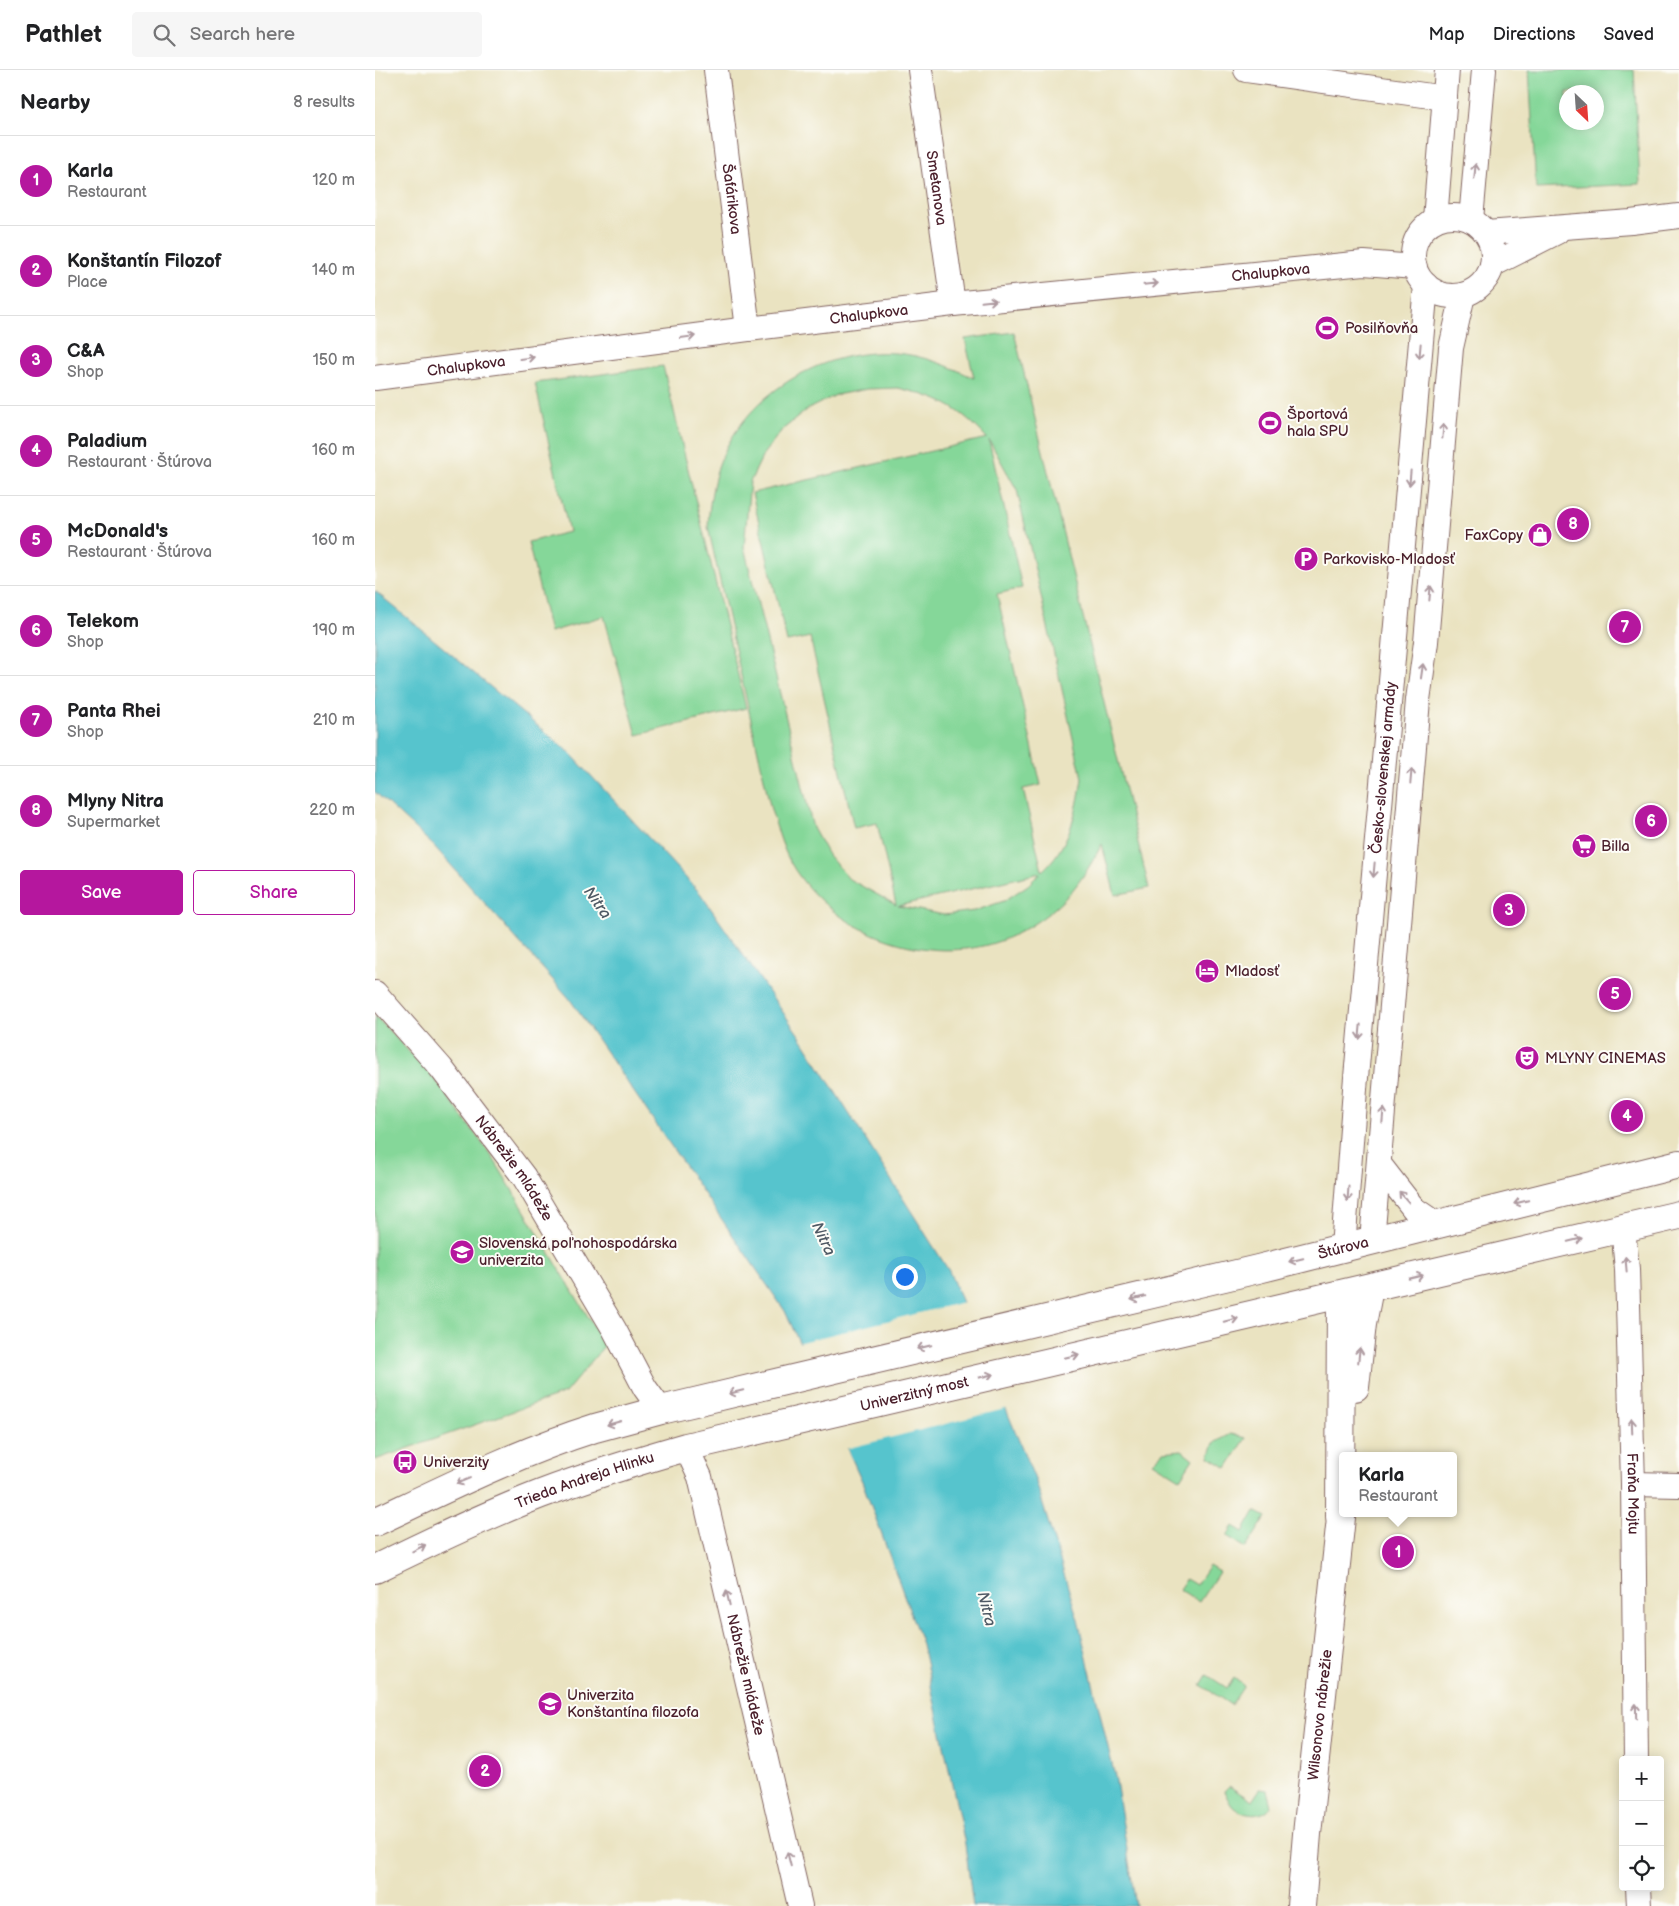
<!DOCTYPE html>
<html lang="en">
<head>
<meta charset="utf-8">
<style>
	:root { --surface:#fff; --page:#f6f6f6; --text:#202124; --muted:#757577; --line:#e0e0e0; --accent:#b5179e }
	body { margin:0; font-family:"Balsamiq Sans",sans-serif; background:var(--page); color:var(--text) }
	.controls { position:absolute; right:15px; bottom:15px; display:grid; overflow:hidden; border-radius:5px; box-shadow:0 2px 12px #0003 }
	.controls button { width:45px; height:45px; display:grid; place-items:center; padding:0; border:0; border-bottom:1px solid var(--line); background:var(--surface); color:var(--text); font:25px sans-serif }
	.compass { position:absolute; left:1184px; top:15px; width:45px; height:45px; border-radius:50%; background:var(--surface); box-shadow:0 2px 12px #0003; rotate:155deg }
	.you { position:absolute; left:529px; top:1206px; width:18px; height:18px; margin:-12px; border:4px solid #fff; border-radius:50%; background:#1a73e8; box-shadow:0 0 0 8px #1a73e833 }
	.badge { display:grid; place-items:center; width:32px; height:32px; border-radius:50%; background:var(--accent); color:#fff; font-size:16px; font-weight:700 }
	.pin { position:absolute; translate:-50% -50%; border:2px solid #fff; box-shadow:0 1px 5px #0006 }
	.popup { position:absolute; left:964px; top:1382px; width:118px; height:65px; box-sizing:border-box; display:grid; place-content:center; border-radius:5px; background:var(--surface); filter:drop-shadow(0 1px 4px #0005); font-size:16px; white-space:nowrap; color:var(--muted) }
	.popup b { font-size:19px; color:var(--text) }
	.popup::after { content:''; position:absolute; left:50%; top:100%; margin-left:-10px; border:10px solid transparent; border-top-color:var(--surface) }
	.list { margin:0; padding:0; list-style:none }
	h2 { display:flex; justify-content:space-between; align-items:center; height:65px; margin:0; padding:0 20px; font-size:21px }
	h2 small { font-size:16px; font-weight:400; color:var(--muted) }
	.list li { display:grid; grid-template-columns:32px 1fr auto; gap:15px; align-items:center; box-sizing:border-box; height:90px; padding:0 20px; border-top:1px solid var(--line) }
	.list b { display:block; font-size:19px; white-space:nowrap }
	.list p { margin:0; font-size:16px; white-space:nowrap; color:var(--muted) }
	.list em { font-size:16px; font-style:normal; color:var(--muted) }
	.actions { display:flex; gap:10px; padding:15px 20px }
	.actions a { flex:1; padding:11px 0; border:1px solid var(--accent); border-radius:5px; text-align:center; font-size:18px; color:var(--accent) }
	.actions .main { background:var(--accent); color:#fff }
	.icon { flex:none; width:28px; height:28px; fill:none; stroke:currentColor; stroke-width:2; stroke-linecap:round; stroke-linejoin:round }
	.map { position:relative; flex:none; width:1304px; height:1836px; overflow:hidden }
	header { display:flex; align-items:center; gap:30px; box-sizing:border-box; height:70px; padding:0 25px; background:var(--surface); border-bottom:1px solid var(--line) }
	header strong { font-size:24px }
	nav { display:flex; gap:28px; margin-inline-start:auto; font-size:18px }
	.search { width:350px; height:45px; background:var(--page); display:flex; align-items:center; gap:12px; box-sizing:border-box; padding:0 18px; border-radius:5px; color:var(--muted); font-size:19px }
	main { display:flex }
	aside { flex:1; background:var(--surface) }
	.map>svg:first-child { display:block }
	.green { fill:#85d799; stroke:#687b62; fill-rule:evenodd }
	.water { fill:#57c4cd; stroke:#50727c }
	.pier { fill:#eae3c1 }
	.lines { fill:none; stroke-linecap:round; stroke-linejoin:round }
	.street-casing { stroke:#826460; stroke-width:26 }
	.secondary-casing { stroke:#826460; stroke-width:30 }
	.primary-casing { stroke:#826460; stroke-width:30 }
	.street { stroke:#fff; stroke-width:24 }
	.secondary { stroke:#fff; stroke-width:28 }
	.primary { stroke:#fff; stroke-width:28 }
	.oneway { stroke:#ae9aa0 }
	.labels { text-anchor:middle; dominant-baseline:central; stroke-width:4; stroke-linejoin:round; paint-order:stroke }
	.street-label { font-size:15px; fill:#4a1f2b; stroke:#fdfcf7 }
	.poi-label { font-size:15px; fill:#4a1f2b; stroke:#fdfcf7; text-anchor:start }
	.water-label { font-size:16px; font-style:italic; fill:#4f5964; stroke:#fdfcf7 }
</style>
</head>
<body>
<header>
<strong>Pathlet</strong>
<div class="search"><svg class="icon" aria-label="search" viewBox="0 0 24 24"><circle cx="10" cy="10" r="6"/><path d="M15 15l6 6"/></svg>Search here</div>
<nav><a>Map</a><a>Directions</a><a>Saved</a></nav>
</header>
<main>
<aside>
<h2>Nearby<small>8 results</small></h2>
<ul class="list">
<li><span class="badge">1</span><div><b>Karla</b><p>Restaurant</p></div><em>120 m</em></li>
<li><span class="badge">2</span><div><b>Konštantín Filozof</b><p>Place</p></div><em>140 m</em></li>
<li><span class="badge">3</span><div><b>C&amp;A</b><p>Shop</p></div><em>150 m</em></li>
<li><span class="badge">4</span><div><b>Paladium</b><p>Restaurant · Štúrova</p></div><em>160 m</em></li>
<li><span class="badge">5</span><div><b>McDonald's</b><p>Restaurant · Štúrova</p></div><em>160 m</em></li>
<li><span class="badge">6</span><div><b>Telekom</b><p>Shop</p></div><em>190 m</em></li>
<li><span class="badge">7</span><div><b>Panta Rhei</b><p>Shop</p></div><em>210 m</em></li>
<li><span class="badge">8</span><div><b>Mlyny Nitra</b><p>Supermarket</p></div><em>220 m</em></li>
</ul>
<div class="actions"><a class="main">Save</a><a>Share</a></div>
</aside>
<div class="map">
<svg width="1304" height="1836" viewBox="0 0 1304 1836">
	<rect width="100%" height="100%" fill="#fdfcf7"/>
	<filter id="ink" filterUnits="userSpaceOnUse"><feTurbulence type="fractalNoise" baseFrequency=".02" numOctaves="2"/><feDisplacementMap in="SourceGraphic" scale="10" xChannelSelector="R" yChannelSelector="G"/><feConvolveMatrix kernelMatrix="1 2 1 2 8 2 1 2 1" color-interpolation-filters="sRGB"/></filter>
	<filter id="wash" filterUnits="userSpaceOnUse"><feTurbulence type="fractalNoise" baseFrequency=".0096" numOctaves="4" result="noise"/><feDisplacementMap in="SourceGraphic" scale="20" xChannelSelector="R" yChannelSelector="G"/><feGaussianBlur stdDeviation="1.12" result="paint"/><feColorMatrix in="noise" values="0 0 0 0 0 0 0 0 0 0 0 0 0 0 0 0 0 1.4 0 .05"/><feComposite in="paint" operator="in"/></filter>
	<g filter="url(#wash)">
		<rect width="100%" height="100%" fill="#eae3c1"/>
		<path class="green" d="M 1154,0 L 1259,0 L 1265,114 L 1161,119 ZM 1192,22 L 1222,22 L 1222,52 L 1192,52 Z
			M 639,262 L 774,818 L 740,825 L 727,774 C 714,798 701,820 680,838 C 665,851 644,864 625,871 C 552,897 462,864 420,800 C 408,782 403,760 396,740 L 333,457 C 334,437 337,417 343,397 C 368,326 445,278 520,283 C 548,285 574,296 599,308 L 590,269 ZM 523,318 C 565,328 583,336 612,368 L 377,423 L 412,572 L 435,567 L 479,758 L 502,753 L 521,835 L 474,809 L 453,785 L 438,758 L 369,477 L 375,412 L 389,383 L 407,360 L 433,339 L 461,325 L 492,319 ZM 614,370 L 642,420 L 707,708 C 702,743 694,777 667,801 L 648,719 L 666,715 L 622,524 L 647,518 ZM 665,803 L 653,815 L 629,831 L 599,841 L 569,845 L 523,836 Z
			M 288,296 L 371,638 L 262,665 L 229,546 L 175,562 L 153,472 L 194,462 L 160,313 Z
			M 0,946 L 58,1007 L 118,1088 L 230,1275 L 190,1323 L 0,1390 Z
			M 856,1364 L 871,1368 L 852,1398 L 834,1387 L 839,1373 Z
			M 807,1380 L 818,1389 L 805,1409 L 778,1392 L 788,1382 Z
			M 880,1441 L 891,1447 L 871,1478 L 852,1466 L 858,1456 L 868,1462 Z
			M 834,1496 L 844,1502 L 824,1532 L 804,1519 L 811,1509 L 821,1515 Z
			M 832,1605 L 852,1618 L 859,1608 L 869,1616 L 856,1635 L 826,1615 Z
			M 854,1716 L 877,1731 L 885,1719 L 892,1720 L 896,1736 C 888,1749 867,1746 857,1736 C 854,1732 851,1725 849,1721 Z"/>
		<path class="water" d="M 0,521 L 194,682 L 325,823 L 428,971 L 574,1201 L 661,1412 L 703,1550 L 741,1711 L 761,1836 L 598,1836 L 590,1774 L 547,1574 L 487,1411 L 410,1241 L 194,928 L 59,776 L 0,722 Z"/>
		<path class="pier" d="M 589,1232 L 634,1338 L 470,1379 L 422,1273 Z"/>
	</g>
	<g filter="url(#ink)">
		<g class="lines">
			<defs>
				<g id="street">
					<path id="s1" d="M 341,0 L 373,259"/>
					<path id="s2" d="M 545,0 L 578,234"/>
					<path d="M 871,0 L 1070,28"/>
					<circle cx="1078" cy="186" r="40"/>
					<path d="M 1060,150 L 1072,0"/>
					<path d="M 1096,150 L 1109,0"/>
					<path d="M 1111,163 L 1256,152 L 1304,146"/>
					<path d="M 1117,195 L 1182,162"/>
					<path id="s3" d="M 0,308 L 373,259 L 578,234 L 989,193 L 1040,197"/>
					<path id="s4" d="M 0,923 L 66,998 L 149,1107 L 239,1259 L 270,1318 L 286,1340"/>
					<path d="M 1004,1094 L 1039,1139 L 1061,1154"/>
					<path id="s5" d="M 1248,1158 L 1252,1199 L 1258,1414 L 1261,1690"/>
					<path d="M 997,1171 L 1043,630 L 1051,572 L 1076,278 L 1088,225"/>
					<path id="s6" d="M 968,1178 L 980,1019 L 1051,215"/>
					<path id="s7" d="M 311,1377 L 325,1407 L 425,1836"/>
					<path d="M 1258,1414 L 1304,1415"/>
					<path d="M 1263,1817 L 1264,1836"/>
				</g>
				<g id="secondary">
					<path d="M 980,1317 L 987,1254 L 994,1218"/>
					<path d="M 965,1446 L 966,1225"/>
					<path id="s8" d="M 926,1836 L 932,1764 L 968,1429"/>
				</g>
				<g id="primary">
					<path id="s9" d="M 0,1452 C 72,1418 144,1382 220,1358 C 242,1352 264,1346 286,1340 L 883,1199 L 1304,1094"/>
					<path id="s10" d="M 0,1499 C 55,1472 109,1446 166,1424 C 214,1406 262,1391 311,1377 L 1304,1145"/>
				</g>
			</defs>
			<use href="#street" class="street-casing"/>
			<use href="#secondary" class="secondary-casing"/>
			<use href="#primary" class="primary-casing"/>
			<use href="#street" class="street"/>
			<use href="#secondary" class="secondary"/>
			<use href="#primary" class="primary"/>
		</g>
		<defs><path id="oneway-shaft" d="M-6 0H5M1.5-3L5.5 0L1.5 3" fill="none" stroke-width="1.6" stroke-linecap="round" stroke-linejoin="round" transform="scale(1.25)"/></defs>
		<g class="oneway">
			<use href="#oneway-shaft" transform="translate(1100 101) rotate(-85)"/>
			<use href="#oneway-shaft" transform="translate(776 214) rotate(-6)"/>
			<use href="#oneway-shaft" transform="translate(614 231) rotate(-6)"/>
			<use href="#oneway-shaft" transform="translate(313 267) rotate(-8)"/>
			<use href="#oneway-shaft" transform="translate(1045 281) rotate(95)"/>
			<use href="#oneway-shaft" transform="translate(152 288) rotate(-8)"/>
			<use href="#oneway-shaft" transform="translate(1068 361) rotate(-85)"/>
			<use href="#oneway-shaft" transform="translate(1035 408) rotate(95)"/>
			<use href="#oneway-shaft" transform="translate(1055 523) rotate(-85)"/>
			<use href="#oneway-shaft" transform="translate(1047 601) rotate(-82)"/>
			<use href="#oneway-shaft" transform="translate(1036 706) rotate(-85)"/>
			<use href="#oneway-shaft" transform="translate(999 800) rotate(95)"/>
			<use href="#oneway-shaft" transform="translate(985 962) rotate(95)"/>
			<use href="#oneway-shaft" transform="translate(1008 1045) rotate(-85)"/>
			<use href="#oneway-shaft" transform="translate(973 1124) rotate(94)"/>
			<use href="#oneway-shaft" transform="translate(1029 1127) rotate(-131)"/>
			<use href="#oneway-shaft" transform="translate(1146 1132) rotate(166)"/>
			<use href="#oneway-shaft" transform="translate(1200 1170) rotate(-13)"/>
			<use href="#oneway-shaft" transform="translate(921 1190) rotate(166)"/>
			<use href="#oneway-shaft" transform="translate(1251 1194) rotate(-95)"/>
			<use href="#oneway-shaft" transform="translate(1041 1207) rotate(-13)"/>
			<use href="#oneway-shaft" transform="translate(763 1228) rotate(166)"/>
			<use href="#oneway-shaft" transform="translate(856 1250) rotate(-13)"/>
			<use href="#oneway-shaft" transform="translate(549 1277) rotate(167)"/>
			<use href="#oneway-shaft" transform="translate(984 1285) rotate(-84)"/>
			<use href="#oneway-shaft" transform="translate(697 1286) rotate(-13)"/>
			<use href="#oneway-shaft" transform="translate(611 1306) rotate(-13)"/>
			<use href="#oneway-shaft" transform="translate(361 1322) rotate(166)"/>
			<use href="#oneway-shaft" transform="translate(239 1353) rotate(164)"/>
			<use href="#oneway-shaft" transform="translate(1257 1356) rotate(-92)"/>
			<use href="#oneway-shaft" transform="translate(88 1411) rotate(157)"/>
			<use href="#oneway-shaft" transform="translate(44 1478) rotate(-26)"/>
			<use href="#oneway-shaft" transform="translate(353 1528) rotate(-103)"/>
			<use href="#oneway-shaft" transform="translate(1261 1641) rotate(-91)"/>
			<use href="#oneway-shaft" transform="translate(414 1789) rotate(-104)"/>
		</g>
	</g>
	<defs>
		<symbol id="stadium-disc" viewBox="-11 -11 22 22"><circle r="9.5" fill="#b5179e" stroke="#fdfcf7"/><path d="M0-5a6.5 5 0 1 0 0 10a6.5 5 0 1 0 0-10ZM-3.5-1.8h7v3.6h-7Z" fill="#fff"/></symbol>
		<symbol id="shop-disc" viewBox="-11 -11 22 22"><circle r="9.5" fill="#b5179e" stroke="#fdfcf7"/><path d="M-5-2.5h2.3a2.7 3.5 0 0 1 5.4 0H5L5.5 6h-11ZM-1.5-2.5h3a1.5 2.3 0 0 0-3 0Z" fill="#fff"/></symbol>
		<symbol id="parking-disc" viewBox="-11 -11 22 22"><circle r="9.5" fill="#b5179e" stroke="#fdfcf7"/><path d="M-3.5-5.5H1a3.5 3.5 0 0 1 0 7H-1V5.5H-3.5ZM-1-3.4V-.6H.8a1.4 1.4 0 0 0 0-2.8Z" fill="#fff"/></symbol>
		<symbol id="supermarket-disc" viewBox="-11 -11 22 22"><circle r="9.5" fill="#b5179e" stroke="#fdfcf7"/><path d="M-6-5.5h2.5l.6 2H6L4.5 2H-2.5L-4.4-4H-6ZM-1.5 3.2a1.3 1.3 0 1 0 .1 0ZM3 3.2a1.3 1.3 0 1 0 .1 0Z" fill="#fff"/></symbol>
		<symbol id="hotel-disc" viewBox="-11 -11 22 22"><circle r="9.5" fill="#b5179e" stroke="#fdfcf7"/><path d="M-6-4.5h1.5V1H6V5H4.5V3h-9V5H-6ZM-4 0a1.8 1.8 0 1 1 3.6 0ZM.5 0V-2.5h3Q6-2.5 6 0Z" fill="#fff"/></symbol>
		<symbol id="theatre-disc" viewBox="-11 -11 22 22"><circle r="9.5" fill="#b5179e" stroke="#fdfcf7"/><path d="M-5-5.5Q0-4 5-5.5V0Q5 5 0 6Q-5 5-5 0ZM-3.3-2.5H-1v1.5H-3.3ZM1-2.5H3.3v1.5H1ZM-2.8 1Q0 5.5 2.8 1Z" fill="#fff"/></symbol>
		<symbol id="university-disc" viewBox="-11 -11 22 22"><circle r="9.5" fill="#b5179e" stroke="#fdfcf7"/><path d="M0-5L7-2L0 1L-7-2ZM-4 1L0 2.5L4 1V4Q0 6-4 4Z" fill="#fff"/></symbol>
		<symbol id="bus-disc" viewBox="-11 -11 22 22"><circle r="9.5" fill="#b5179e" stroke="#fdfcf7"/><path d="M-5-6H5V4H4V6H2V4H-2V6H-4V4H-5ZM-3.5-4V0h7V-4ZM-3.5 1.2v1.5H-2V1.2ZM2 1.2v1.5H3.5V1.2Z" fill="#fff"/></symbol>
	</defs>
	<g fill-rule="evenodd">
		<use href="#stadium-disc" x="938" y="244" width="28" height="28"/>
		<use href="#stadium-disc" x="881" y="339" width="28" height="28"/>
		<use href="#shop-disc" x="1151" y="451" width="28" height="28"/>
		<use href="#parking-disc" x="917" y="475" width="28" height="28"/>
		<use href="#supermarket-disc" x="1195" y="762" width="28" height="28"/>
		<use href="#hotel-disc" x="818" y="887" width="28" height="28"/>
		<use href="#theatre-disc" x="1138" y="974" width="28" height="28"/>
		<use href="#university-disc" x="73" y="1168" width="28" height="28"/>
		<use href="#bus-disc" x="16" y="1378" width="28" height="28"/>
		<use href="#university-disc" x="161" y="1620" width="28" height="28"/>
	</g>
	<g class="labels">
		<g class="street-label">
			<text stroke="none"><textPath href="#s2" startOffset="119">Smetanova</textPath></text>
			<text stroke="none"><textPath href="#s1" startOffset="130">Šafárikova</textPath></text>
			<text stroke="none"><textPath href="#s3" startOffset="902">Chalupkova</textPath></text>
			<text stroke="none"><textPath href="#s3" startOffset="498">Chalupkova</textPath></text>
			<text stroke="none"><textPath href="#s3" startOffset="92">Chalupkova</textPath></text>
			<text stroke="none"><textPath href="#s6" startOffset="482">Česko-slovenskej armády</textPath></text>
			<text stroke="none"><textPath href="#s4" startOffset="224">Nábrežie mládeže</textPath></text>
			<text stroke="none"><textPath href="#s9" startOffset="1009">Štúrova</textPath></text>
			<text stroke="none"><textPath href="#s10" startOffset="569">Univerzitný most</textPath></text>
			<text stroke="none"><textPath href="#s10" startOffset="228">Trieda Andreja Hlinku</textPath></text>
			<text stroke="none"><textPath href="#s5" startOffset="266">Fraňa Mojtu</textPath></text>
			<text stroke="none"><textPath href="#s7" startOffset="236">Nábrežie mládeže</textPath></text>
			<text stroke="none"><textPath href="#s8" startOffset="192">Wilsonovo nábrežie</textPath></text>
		</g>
		<g class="poi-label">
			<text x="970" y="258">Posilňovňa</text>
			<text x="912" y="344">Športová<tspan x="912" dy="17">hala SPU</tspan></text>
			<text x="1148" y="465" text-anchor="end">FaxCopy</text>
			<text x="948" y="489">Parkovisko-Mladosť</text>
			<text x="1226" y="776">Billa</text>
			<text x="850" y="901">Mladosť</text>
			<text x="1170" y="988">MLYNY CINEMAS</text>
			<text x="104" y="1173">Slovenská poľnohospodárska<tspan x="104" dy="17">univerzita</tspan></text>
			<text x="48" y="1392">Univerzity</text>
			<text x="192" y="1625">Univerzita<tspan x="192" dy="17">Konštantína filozofa</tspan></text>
		</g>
		<g class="water-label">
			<text transform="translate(222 833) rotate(55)">Nitra</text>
			<text transform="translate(448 1169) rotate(65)">Nitra</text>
			<text transform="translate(611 1539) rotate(76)">Nitra</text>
		</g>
	</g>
</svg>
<div class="controls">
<button>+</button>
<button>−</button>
<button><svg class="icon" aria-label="locate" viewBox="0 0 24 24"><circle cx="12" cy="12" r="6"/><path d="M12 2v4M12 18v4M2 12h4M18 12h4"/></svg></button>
</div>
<svg class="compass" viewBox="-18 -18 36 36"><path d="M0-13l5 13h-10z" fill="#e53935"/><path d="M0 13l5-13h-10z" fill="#757577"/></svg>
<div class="you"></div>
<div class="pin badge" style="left:1023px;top:1482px">1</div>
<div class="popup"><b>Karla</b>Restaurant</div>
<div class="pin badge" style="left:110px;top:1701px">2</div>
<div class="pin badge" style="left:1134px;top:840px">3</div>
<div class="pin badge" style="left:1252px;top:1046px">4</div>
<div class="pin badge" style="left:1240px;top:924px">5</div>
<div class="pin badge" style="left:1276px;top:751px">6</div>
<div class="pin badge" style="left:1250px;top:557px">7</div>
<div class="pin badge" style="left:1198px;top:454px">8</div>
</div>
</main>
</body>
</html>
